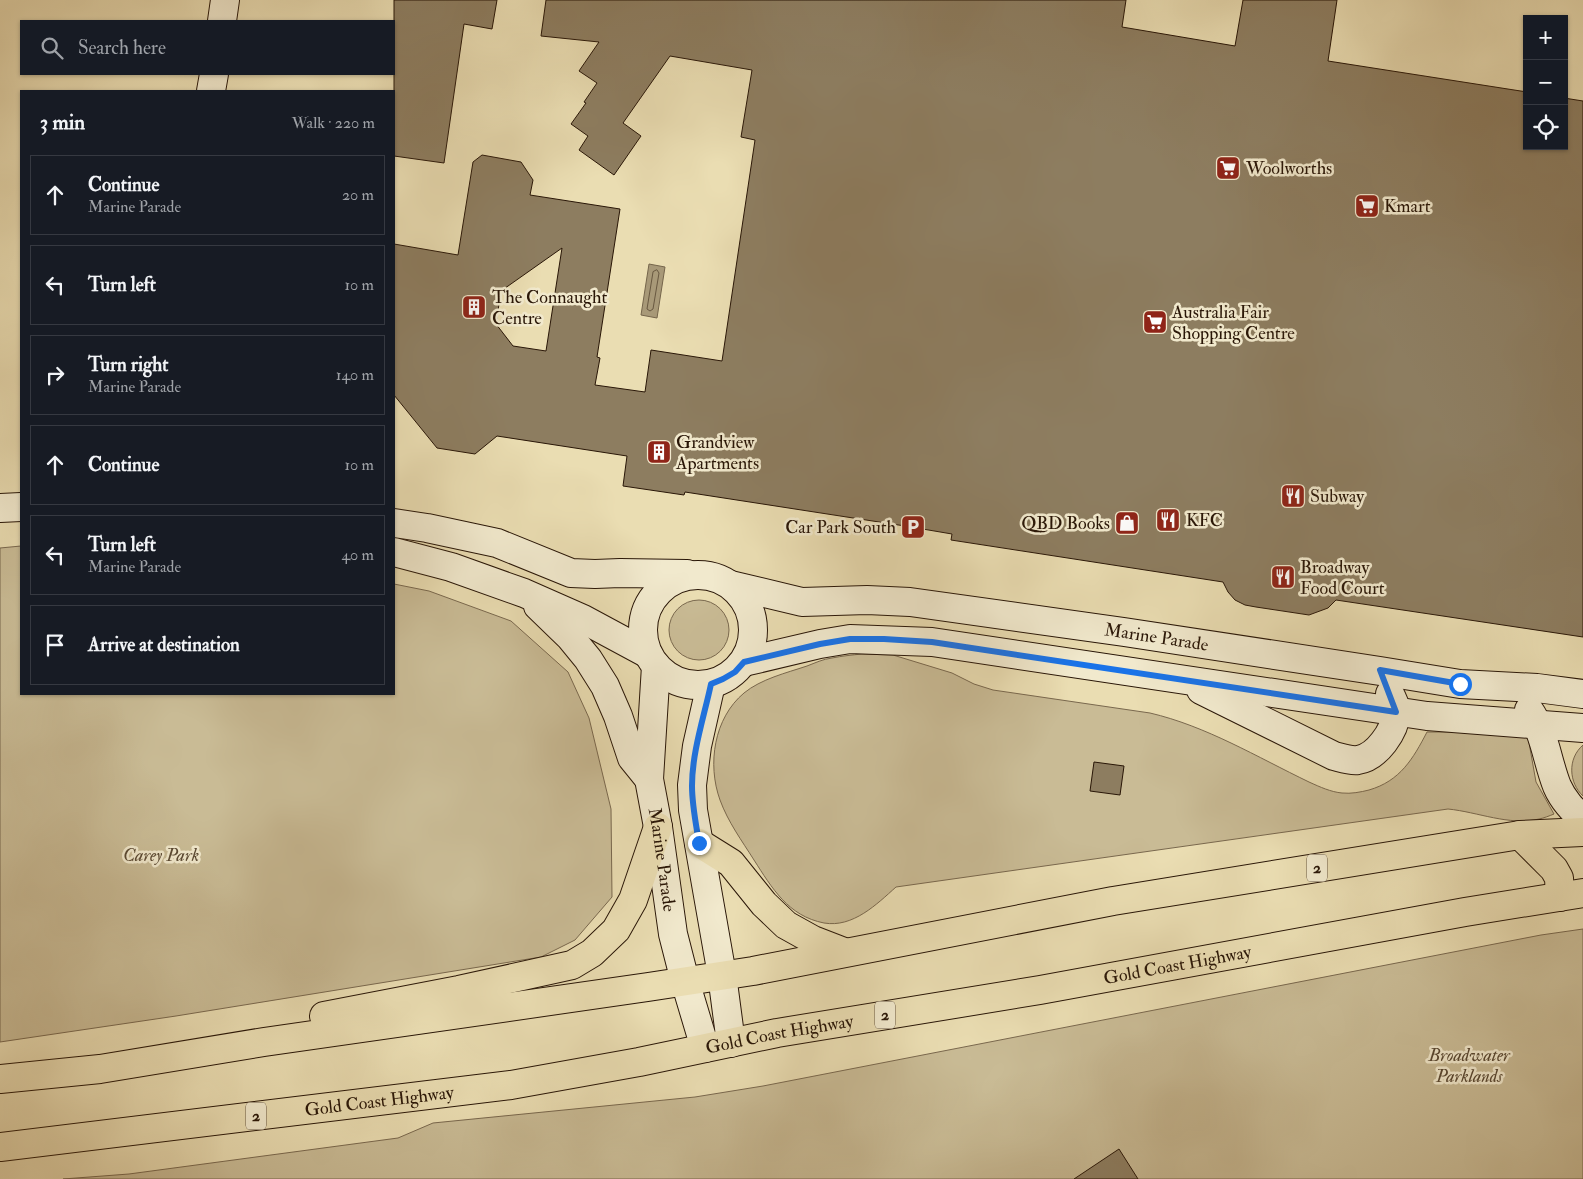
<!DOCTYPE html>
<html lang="en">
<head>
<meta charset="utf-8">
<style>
	:root { --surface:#171b24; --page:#20242c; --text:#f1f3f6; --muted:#9ea1a6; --line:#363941 }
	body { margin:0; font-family:"IM FELL Double Pica",serif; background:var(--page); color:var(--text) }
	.controls { position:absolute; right:15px; top:15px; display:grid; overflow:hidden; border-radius:0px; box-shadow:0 1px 4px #0004 }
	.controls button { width:45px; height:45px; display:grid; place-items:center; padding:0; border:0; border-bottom:1px solid var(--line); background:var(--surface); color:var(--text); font:25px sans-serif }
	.stop { position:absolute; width:15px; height:15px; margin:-11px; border:4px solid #1a73e8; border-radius:50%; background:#fff }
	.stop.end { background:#1a73e8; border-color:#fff; box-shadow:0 1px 5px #0008 }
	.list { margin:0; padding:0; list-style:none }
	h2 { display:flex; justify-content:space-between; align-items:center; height:65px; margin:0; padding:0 20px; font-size:21px }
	h2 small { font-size:16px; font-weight:400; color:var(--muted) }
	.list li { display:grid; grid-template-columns:32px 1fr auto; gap:15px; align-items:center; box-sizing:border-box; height:80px; margin:0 10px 10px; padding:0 10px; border:1px solid var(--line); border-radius:0px }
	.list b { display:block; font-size:19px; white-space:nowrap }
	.list p { margin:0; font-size:16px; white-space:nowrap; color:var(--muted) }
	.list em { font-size:16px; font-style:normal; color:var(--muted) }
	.icon { flex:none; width:28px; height:28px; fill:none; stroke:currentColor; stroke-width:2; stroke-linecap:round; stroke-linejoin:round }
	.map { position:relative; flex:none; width:1583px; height:1179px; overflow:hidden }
	.search { position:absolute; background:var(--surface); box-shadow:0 1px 4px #0004; left:20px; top:20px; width:375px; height:55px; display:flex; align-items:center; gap:12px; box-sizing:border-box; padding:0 18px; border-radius:0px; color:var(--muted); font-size:19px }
	.panel { position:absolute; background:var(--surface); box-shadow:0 1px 4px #0004; left:20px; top:90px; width:375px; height:605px; border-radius:0px }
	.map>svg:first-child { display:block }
	.green { fill:#c9bb95; stroke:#79684e }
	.water { fill:#a89978; stroke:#75654b }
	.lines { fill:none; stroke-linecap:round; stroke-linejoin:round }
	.shore { stroke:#685840; stroke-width:1 }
	.building { fill:#8d7d60; stroke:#291607; fill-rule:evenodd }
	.secondary-casing { stroke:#291607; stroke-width:30 }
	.highway-casing { stroke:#291607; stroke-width:30 }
	.secondary { stroke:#f1e9cd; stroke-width:28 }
	.highway { stroke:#eaddb2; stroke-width:28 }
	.route { stroke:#1a73e8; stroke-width:6 }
	.labels { text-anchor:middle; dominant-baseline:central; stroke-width:5; stroke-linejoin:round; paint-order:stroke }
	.shield { fill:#f1e9cd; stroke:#655542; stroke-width:1 }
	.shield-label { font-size:16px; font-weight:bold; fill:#291607 }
	.poi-label { font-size:18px; fill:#291607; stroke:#f1e9cd; text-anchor:start }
	.street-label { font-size:18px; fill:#291607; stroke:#f1e9cd }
	.park-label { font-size:18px; font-style:italic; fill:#594832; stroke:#f1e9cd }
</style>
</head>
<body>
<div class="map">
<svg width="1583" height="1179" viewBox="0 0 1583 1179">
	<rect width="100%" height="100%" fill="#eaddb2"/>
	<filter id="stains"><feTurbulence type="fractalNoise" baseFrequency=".004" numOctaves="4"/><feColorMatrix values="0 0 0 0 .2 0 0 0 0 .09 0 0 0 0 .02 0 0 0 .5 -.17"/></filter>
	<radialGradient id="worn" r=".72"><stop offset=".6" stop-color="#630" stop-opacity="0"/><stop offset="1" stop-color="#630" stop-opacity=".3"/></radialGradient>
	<path class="green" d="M 21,546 L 21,694 L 394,694 L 394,584 L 429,591 L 511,621 L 568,672 L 589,718 L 611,809 L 612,897 L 575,940 L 541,957 L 176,1016 L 0,1042 L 0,548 Z
		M669 630a30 30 0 1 1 60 0a30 30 0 1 1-60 0Z
		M 862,654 L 893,655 L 952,673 L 974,684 L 993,690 L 1150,713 C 1206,726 1257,757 1309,782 C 1320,787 1331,792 1342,793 C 1351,794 1361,792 1369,790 C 1400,781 1413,759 1427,732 L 1521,732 L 1528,737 L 1536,782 L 1554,814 C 1549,816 1544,818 1539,819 C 1509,826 1478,812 1448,809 L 896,887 C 877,904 853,928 824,923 C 788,916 772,888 754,860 C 742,841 728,822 720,800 C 707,764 714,718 744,693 C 761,679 786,673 807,666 C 815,663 823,659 832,658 C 842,656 852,655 862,654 Z
		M 1583,745 L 1583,796 C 1569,783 1567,759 1583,745 Z
		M 1583,929 L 1583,1179 L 63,1179 L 129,1174 L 398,1138 L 433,1123 L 695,1097 L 763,1086 L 1541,935 Z"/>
	<path class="water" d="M 649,264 L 665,267 L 657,318 L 641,315 Z"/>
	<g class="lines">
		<path class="shore" d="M 657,270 L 659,273 L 653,309 L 650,311 L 647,309 L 653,272 Z"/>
	</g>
	<path class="building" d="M 394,0 L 497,0 L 492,29 L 464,24 L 444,163 L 394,156 Z
		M 546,0 L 1126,0 L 1122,27 L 1235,46 L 1243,0 L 1337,0 L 1328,61 L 1527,92 L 1527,146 L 1564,146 L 1564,98 L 1583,101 L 1583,637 L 1336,600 L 1328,608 L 1309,615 L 1256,607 L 1245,605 L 1235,600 L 1228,592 L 1223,582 L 951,540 L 952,534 L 905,526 L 685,492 L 684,495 L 623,486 L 627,456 L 497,436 L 475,454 L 437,448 L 394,395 L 394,244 L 458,255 L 473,162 L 482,155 L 521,162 L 533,180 L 530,195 L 620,209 L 597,357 L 600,358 L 595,385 L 645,392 L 651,350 L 722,361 L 755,140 L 741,137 L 752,70 L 670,56 L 623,123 L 641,136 L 614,175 L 579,150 L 588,136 L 571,124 L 586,103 L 584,102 L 597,83 L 579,71 L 599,42 L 541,36 ZM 562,248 L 546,351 L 513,346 L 496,324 L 501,291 Z
		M 1094,762 L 1124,766 L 1120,795 L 1090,791 Z
		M 1119,1149 L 1138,1179 L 1074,1179 Z"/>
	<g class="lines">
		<defs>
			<g id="secondary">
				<path d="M 222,21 L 225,0"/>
				<path d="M 211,91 L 214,74"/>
				<path d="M 0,508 L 21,507"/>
				<path d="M 394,523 L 427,528 L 497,543 L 571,573 L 595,574 L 620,573 L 687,574"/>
				<path d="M 394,552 L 451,567 L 524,593 L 583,619 L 648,654"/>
				<circle cx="698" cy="630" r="55"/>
				<path id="s1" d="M 731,585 L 802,602 L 867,600 L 910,602 L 1124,632 L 1380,671 L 1460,684 L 1537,688 L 1583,694"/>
				<path d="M 538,606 L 570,637 L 588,659 L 605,686 L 618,716 L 632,758 L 649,779"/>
				<path d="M 744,662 L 820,644 L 850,639 L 932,642 L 1427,716 L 1583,728"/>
				<path id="s2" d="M 656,666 L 649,779 L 658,827 L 673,934 L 685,981 L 705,1048"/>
				<path d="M 711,684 L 697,746 L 692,785 L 693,810 L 722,975 L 731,1043"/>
				<path d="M 1201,690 L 1334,756 C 1342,758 1350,761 1358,760 C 1377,757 1395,731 1396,713 C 1397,707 1392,699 1390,694"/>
				<path d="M 1529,710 C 1545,733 1547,761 1557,786 C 1563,800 1573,810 1583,820"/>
			</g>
			<g id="highway">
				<path d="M 1520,835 L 1554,869 L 1559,878 L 1560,897"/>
				<path d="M 699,843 L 731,863 L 764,904 L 786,925 L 813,940 L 844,952"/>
				<path d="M 324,1016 L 459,990 L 572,965 L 592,953 L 616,930 L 633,900 L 658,827"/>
				<path d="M 0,1079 L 100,1069 L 264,1042 L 648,987 L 753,971 L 1113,901 L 1520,835 L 1583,832"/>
				<path id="s3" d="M 0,1147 L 511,1085 L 639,1062 L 777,1033 L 1040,990 L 1465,912 L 1583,893"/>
			</g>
		</defs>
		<use href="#secondary" class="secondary-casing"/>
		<use href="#highway" class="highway-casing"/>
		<use href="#secondary" class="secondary"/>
		<use href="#highway" class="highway"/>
	</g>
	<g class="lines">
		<path class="route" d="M 699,843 C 696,824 692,805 692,786 C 692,752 704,717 711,684 L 723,679 L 735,672 L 744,662 L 820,644 L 850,639 L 884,639 L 932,642 L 1396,712 L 1380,670 L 1460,684"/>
	</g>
	<defs>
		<symbol id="supermarket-square" viewBox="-11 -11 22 22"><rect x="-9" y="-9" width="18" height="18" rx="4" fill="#8f2418" stroke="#f1e9cd"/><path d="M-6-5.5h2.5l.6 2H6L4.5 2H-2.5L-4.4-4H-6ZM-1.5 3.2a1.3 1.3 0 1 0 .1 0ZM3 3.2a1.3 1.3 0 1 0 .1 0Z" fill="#fff"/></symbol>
		<symbol id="building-square" viewBox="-11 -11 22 22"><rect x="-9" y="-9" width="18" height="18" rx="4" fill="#8f2418" stroke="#f1e9cd"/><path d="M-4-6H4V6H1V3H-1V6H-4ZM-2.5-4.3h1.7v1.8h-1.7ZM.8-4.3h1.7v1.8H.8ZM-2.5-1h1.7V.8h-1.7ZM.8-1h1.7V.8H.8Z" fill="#fff"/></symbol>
		<symbol id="restaurant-square" viewBox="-11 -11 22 22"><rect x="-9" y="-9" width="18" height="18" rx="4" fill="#8f2418" stroke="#f1e9cd"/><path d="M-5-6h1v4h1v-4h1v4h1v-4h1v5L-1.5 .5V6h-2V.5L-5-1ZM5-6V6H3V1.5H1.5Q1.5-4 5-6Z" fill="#fff"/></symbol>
		<symbol id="shop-square" viewBox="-11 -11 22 22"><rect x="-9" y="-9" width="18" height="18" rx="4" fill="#8f2418" stroke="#f1e9cd"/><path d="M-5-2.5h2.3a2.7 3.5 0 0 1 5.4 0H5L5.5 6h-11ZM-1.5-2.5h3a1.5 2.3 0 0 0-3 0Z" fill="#fff"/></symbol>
		<symbol id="parking-square" viewBox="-11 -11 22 22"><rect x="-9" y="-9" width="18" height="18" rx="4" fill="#8f2418" stroke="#f1e9cd"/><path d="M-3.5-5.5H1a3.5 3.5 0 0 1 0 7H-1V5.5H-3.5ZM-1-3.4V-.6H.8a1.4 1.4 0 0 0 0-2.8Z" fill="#fff"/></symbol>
	</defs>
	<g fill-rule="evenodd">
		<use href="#supermarket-square" x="1214" y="154" width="28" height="28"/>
		<use href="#supermarket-square" x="1353" y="192" width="28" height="28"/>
		<use href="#building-square" x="460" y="293" width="28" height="28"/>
		<use href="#supermarket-square" x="1141" y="308" width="28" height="28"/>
		<use href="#building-square" x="645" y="438" width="28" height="28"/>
		<use href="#restaurant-square" x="1279" y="482" width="28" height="28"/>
		<use href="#restaurant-square" x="1154" y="506" width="28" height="28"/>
		<use href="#shop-square" x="1113" y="509" width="28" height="28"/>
		<use href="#parking-square" x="899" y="513" width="28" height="28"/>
		<use href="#restaurant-square" x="1269" y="563" width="28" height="28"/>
	</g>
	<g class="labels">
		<g class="shield">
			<rect x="1307" y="854.5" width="20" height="27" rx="4"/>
			<rect x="875" y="1001.5" width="20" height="27" rx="4"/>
			<rect x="246" y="1102.5" width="20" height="27" rx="4"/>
		</g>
		<g class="shield-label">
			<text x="1317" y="868">2</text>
			<text x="885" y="1015">2</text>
			<text x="256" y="1116">2</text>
		</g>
		<g class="poi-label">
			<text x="1246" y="168">Woolworths</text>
			<text x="1384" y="206">Kmart</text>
			<text x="492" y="297">The Connaught<tspan x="492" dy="21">Centre</tspan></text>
			<text x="1172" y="312">Australia Fair<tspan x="1172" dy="21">Shopping Centre</tspan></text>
			<text x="676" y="442">Grandview<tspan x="676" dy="21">Apartments</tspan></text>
			<text x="1310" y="496">Subway</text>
			<text x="1186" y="520">KFC</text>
			<text x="1110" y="523" text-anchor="end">QBD Books</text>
			<text x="896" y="527" text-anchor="end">Car Park South</text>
			<text x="1300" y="567">Broadway<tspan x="1300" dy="21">Food Court</tspan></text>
		</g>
		<g class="street-label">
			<text stroke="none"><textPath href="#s1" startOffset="430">Marine Parade</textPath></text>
			<text stroke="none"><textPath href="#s2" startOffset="195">Marine Parade</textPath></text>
			<text stroke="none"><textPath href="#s3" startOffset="1192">Gold Coast Highway</textPath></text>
			<text stroke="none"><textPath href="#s3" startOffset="788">Gold Coast Highway</textPath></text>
			<text stroke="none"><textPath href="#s3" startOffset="382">Gold Coast Highway</textPath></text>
		</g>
		<g class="park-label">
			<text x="161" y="855">Carey Park</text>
			<text x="1469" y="1055">Broadwater<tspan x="1469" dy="21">Parklands</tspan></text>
		</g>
	</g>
	<rect width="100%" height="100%" filter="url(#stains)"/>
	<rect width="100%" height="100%" fill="url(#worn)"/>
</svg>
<div class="controls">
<button>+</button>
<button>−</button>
<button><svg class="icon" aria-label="locate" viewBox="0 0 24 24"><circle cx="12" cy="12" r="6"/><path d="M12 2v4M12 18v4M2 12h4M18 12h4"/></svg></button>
</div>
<div class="stop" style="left:1460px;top:684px"></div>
<div class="stop end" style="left:699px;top:843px"></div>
<div class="search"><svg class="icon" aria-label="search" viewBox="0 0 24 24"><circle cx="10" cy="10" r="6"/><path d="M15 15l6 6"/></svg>Search here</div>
<section class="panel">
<h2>3 min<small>Walk · 220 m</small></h2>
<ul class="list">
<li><svg class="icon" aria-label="ahead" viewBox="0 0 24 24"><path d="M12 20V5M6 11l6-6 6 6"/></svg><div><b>Continue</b><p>Marine Parade</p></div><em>20 m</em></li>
<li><svg class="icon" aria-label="left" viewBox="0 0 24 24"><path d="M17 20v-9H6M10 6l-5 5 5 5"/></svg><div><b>Turn left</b></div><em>10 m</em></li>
<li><svg class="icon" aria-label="right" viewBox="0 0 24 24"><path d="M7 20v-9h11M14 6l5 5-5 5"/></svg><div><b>Turn right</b><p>Marine Parade</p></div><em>140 m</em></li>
<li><svg class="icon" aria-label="ahead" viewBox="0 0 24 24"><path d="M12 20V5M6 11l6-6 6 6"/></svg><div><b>Continue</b></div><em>10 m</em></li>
<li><svg class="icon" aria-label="left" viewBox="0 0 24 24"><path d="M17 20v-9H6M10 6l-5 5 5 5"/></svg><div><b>Turn left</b><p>Marine Parade</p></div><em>40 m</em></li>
<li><svg class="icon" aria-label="arrive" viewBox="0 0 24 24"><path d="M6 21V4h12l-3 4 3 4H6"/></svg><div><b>Arrive at destination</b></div></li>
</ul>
</section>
</div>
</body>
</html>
